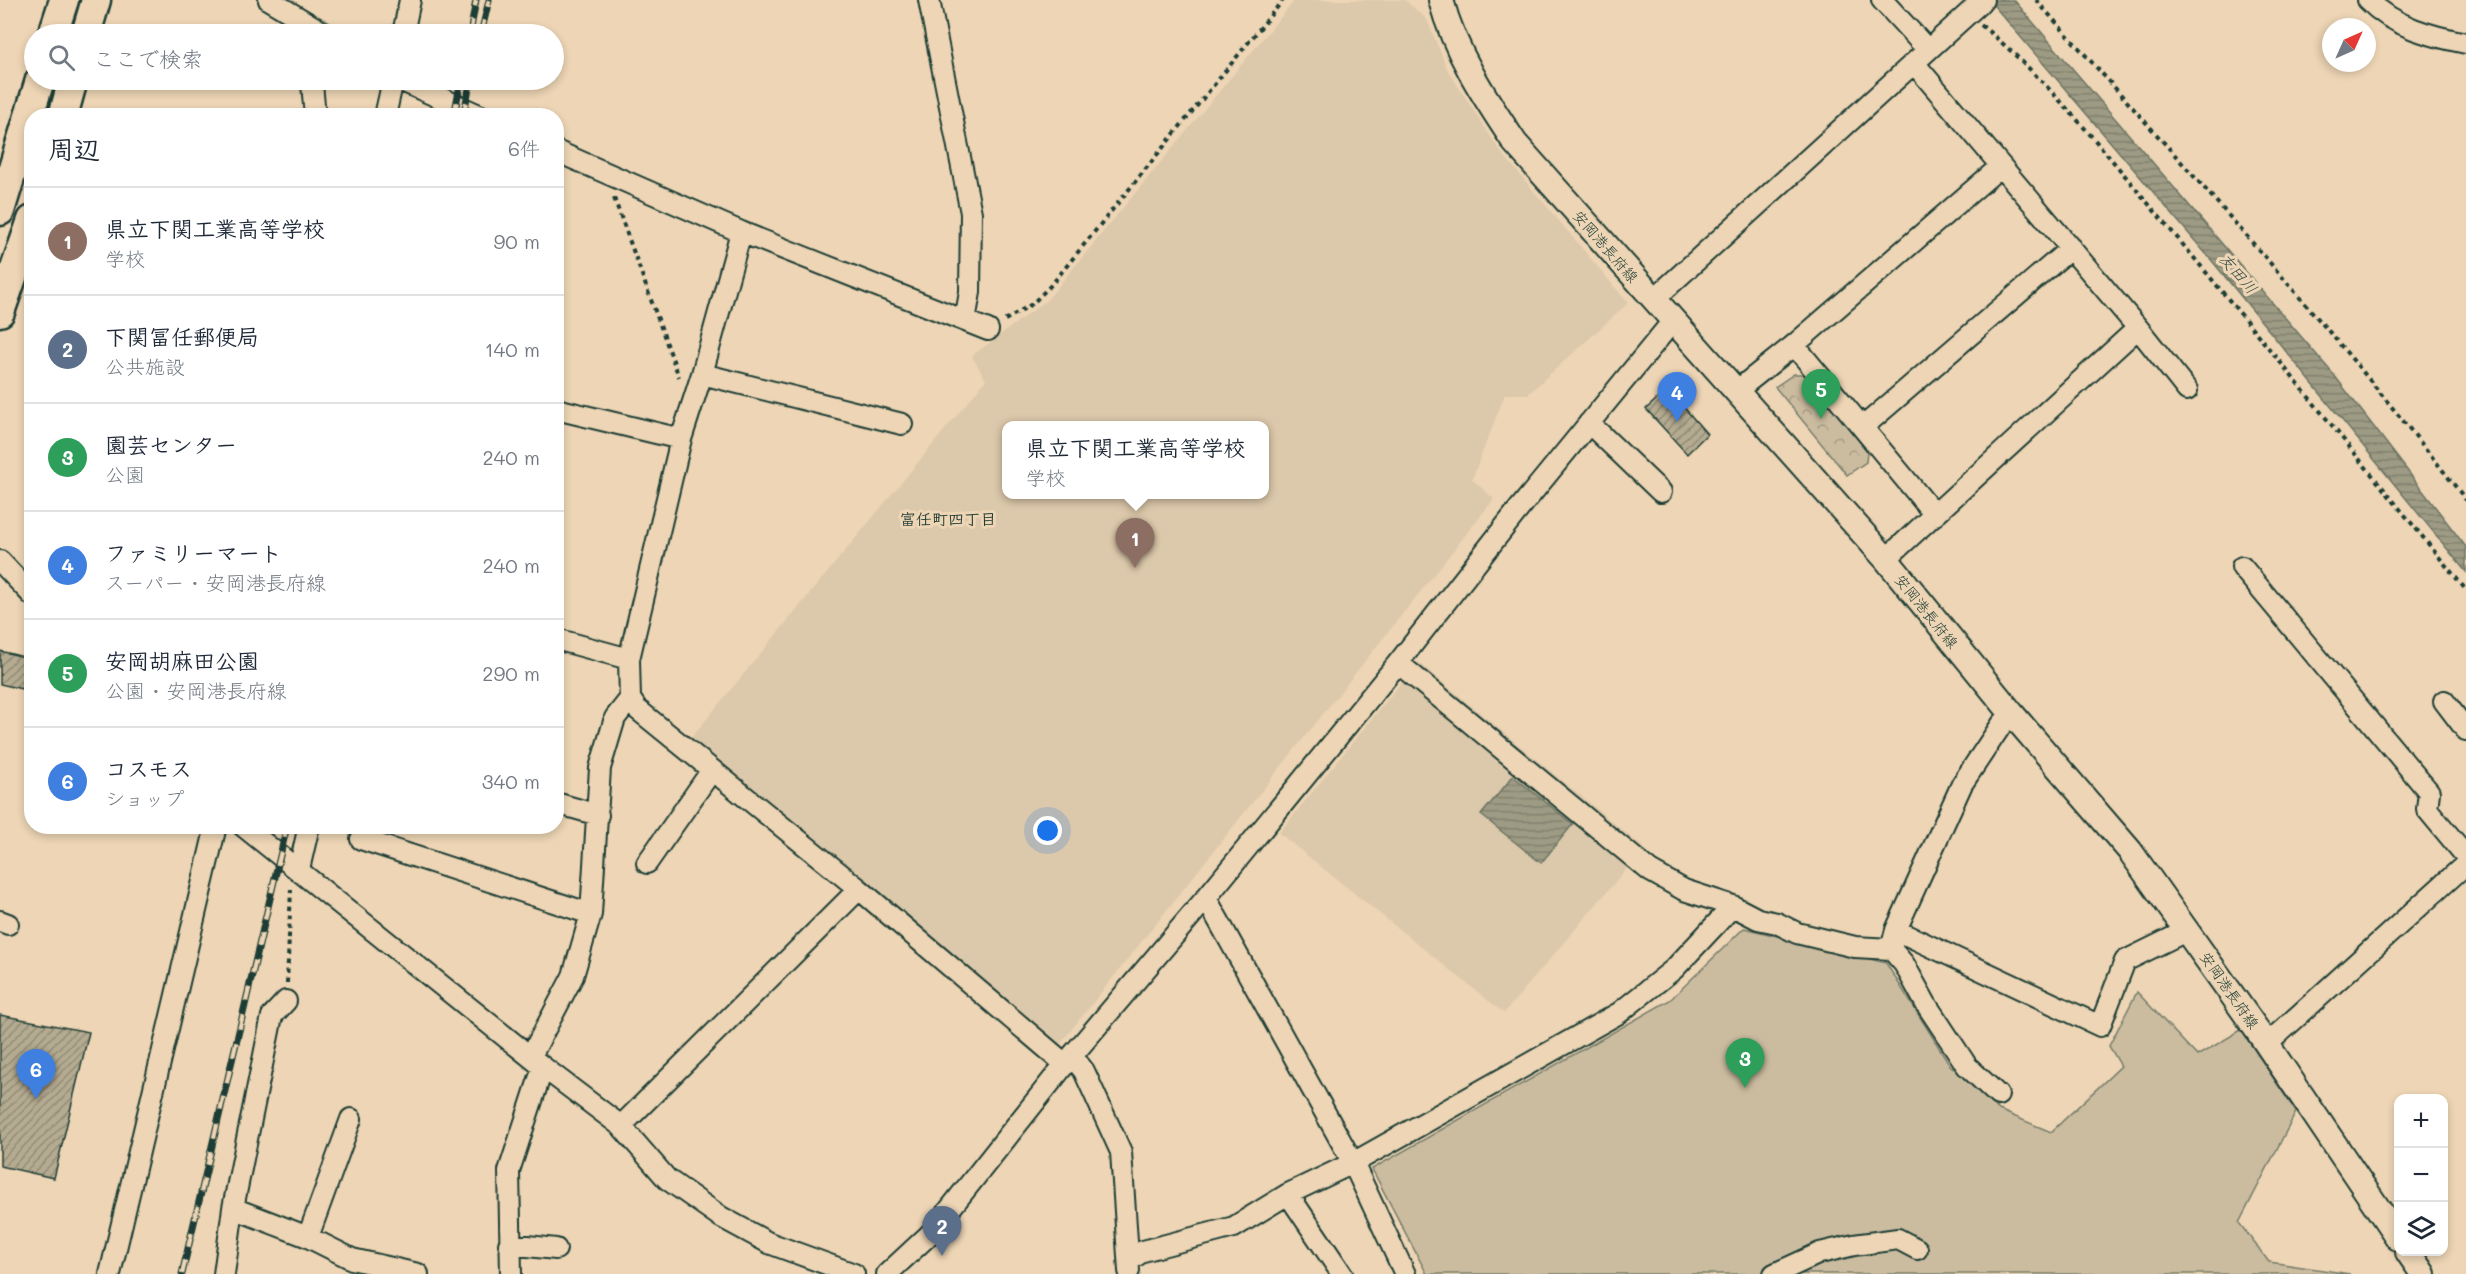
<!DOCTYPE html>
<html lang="ja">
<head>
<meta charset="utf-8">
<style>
	:root { --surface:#fff; --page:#f6f6f7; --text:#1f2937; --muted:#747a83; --line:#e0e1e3; --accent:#b45309 }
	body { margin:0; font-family:Mali,"Klee One",sans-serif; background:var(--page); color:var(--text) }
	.controls { position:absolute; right:18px; bottom:18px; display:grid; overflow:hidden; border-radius:12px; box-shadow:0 3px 9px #0003 }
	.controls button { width:54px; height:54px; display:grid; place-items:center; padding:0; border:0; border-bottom:2px solid var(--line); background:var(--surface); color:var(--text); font:30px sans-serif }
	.compass { position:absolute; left:2322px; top:18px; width:54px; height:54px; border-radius:50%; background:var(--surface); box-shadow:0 3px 9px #0003; rotate:45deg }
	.you { position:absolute; left:1048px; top:831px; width:21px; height:21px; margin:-15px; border:4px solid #fff; border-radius:50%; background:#1a73e8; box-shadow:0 0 0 9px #1a73e833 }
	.badge { display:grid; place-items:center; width:39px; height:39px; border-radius:50%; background:var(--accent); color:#fff; font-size:20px; font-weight:700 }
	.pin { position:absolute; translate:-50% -50px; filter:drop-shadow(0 2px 3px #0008) }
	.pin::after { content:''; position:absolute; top:32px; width:21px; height:18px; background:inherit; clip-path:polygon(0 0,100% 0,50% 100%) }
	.popup { position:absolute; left:1002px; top:421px; width:267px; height:78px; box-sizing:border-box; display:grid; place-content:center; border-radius:12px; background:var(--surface); filter:drop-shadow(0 2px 4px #0005); font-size:20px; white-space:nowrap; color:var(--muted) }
	.popup b { font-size:22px; color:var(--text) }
	.popup::after { content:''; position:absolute; left:50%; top:100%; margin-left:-12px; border:12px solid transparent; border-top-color:var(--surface) }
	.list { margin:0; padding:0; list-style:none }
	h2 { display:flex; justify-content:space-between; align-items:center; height:78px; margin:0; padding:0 24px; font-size:26px }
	h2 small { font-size:20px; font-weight:400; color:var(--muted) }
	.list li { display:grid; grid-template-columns:39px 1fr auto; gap:18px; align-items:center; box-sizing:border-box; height:108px; padding:0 24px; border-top:2px solid var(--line) }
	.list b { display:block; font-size:22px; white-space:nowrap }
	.list p { margin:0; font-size:20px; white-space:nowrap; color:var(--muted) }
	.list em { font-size:20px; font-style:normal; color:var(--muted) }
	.icon { flex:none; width:33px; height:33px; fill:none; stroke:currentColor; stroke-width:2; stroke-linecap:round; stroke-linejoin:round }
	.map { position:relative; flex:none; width:2466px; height:1274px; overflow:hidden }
	.search { position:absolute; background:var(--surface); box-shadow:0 3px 9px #0003; left:24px; top:24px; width:540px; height:66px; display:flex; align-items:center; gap:15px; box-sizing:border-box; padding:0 21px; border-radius:33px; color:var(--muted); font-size:22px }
	.panel { position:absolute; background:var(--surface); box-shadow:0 3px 9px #0003; left:24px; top:108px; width:540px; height:726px; border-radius:24px }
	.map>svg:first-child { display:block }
	.built { fill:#dcc8aa; fill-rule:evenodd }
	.park { fill:url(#park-crowns); stroke:#757c6a; stroke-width:1.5 }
	.garden { fill:#cbbca0; stroke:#757c6a; stroke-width:1.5 }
	.water { fill:url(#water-rules); stroke:#6b7564; stroke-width:1.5 }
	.building { fill:url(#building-hatch); stroke:#1f3d34; stroke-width:1.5 }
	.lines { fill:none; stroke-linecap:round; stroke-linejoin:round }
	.minor-casing { stroke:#1f3d34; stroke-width:24 }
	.major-casing { stroke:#1f3d34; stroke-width:28 }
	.highway-casing { stroke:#1f3d34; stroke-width:33 }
	.path { stroke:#1f3d34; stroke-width:4; stroke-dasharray:4.5 4.5; stroke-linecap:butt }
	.minor { stroke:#edd5b5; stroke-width:20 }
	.major { stroke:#edd5b5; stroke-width:24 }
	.highway { stroke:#edd5b5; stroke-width:28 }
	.rail-casing { stroke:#1f3d34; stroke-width:7 }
	.rail { stroke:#edd5b5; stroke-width:4.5; stroke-dasharray:14; stroke-linecap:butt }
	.labels { text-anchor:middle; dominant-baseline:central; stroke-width:6; stroke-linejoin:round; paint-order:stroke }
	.street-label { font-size:15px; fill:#1f3d34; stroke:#edd5b5 }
	.water-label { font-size:16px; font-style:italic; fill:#324b40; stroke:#edd5b5 }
	.neighbourhood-label { font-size:16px; font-weight:bold; fill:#1f3d34; stroke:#edd5b5 }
</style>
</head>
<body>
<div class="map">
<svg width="2466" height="1274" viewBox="0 0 2466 1274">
	<defs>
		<pattern id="park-crowns" width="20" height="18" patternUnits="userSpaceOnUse" patternTransform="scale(1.5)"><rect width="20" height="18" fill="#cbbca0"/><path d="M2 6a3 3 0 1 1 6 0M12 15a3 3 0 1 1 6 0" fill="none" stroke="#a49a83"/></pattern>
		<pattern id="water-rules" width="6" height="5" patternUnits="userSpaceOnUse" patternTransform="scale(1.5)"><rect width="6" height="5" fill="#9e9b84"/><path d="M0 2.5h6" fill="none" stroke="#80806d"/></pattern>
		<pattern id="building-hatch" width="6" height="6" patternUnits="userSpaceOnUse" patternTransform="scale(1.5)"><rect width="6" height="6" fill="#b4ab91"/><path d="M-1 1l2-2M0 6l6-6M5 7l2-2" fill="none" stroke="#928c77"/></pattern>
	</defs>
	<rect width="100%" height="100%" fill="#edd5b5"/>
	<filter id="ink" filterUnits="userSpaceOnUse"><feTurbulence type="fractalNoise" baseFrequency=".0167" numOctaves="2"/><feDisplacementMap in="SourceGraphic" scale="12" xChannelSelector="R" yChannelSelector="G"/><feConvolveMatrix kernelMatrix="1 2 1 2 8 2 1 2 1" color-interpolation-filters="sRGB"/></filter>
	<g filter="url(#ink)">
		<path class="built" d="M 1295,0 L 1405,0 L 1427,20 L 1448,71 L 1500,151 L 1628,303 L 1528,394 L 1505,394 L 1472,479 L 1494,499 L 1060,1044 L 691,738 L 986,380 L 972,356 L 1047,300 ZM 1006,426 L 1264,426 L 1264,494 L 1006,494 Z
			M 1418,662 L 1644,848 L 1504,1013 L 1279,833 Z"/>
		<path class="park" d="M 1794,374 L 1806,374 L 1867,451 L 1866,462 L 1847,475 L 1775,387 Z"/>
		<path class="garden" d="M 1744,928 L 1886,963 L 1950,1065 L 1999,1110 L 2051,1132 L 2121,1066 L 2109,1046 L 2137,992 L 2197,1056 L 2241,1030 L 2296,1112 L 2239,1223 L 2269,1262 L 2350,1274 L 1427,1274 L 1372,1169 L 1670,1000 Z"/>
		<path class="water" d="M 1989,0 L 2014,0 L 2334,375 L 2466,547 L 2466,572 L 2213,262 Z
			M 1513,776 L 1573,824 L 1541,863 L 1481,815 Z"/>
		<path class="building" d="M 1668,389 L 1707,434 L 1687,454 L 1646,409 Z
			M 0,651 L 24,657 L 22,689 L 0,684 Z
			M 0,1015 L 89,1032 L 54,1178 L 0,1166 Z"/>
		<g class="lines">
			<defs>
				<path id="minor" d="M 269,0 L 326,34
					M 929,0 L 971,213 L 970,292 L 965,321
					M 1882,0 L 1928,50
					M 2368,0 C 2394,27 2431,36 2466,43
					M 403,34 L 410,0
					M 1914,63 L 2138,328 L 2187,390
					M 315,80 L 312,84 L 315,116
					M 400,80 L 481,116
					M 385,116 L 393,80
					M 556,151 L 741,232 L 988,330
					M 741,232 L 702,374 L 681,439 L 629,659 L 630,699 L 637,709 L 859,889 L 1065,1064
					M 1653,300 L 1983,0
					M 1794,345 L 1935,515
					M 702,374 L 902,424
					M 1735,392 L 1794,345 L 2001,166
					M 556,409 L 681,439
					M 1589,423 L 1661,492
					M 1863,427 L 2071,248
					M 1886,559 L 2138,328
					M 0,561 L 32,595
					M 2242,567 L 2429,792 L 2427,809 L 2466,856
					M 556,639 L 629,659
					M 1398,663 L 1650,871 L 1684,890 L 1733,906 L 1758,919 L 1777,923 L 1797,933 L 1855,947 L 1891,949 L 1904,964 L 1926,1004 L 1967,1066 L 1998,1095
					M 2444,701 L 2466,730
					M 556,803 L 598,815
					M 243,826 L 543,1067 L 621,1126 L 667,1179 L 721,1217 L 769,1243 L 854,1274
					M 361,839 L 591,914
					M 647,863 L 712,770
					M 299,869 L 309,826
					M 1206,898 L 1353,1163 L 1405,1274
					M 0,921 L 8,924
					M 1896,930 L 1962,784 L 2002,724 L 2013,715
					M 1891,949 L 1896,930 L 2100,1026 L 2125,961 L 2188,930
					M 2267,1044 L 2466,864
					M 531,1056 L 573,976 L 591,914 L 600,768 L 615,718 L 630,699
					M 1072,1056 L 1084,1071 L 1121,1152 L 1129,1271
					M 621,1126 L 859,889
					M 1288,1194 L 1342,1274
					M 233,1208 L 272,1016 L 286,1001
					M 308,1237 L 351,1119
					M 509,1244 L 556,1249
					M 1129,1261 L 1143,1251 L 1234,1227 L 1288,1194 L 1353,1163 L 1619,1013 L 1674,969 L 1733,906
					M 110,1274 L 216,826
					M 224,1274 L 233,1208 L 308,1237 L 352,1259 L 418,1274
					M 511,1274 L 509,1171 L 543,1067
					M 887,1274 L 930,1234 L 1065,1064 L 1206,898 L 1398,663 L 1514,515 L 1672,322
					M 1774,1274 L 1820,1253 L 1854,1245 L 1898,1239 L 1917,1249"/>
				<path id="major" d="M 1441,0 C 1455,53 1485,98 1515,143 L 1886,559 L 2013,715 L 2130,851 L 2262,1037 L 2398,1238
					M 2408,1252 L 2423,1274"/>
				<path id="highway" d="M 53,34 L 64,0
					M 86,34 L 96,0
					M 63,116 L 73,80
					M 0,211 L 40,80
					M 0,312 L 32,220"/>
			</defs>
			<use href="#minor" class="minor-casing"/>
			<use href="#major" class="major-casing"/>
			<use href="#highway" class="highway-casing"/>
			<path class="path" d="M 2036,0 C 2183,164 2331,326 2466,500
				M 1981,25 C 2052,83 2109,158 2169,228 C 2269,347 2367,469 2466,590
				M 614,198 L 679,377
				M 1005,320 L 1032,304 L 1052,284 L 1283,0
				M 287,983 L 291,889"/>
			<use href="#minor" class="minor"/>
			<use href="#major" class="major"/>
			<use href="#highway" class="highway"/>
			<defs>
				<path id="rail" d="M 470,34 L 476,0
					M 481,34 L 489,0
					M 454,116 L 461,80
					M 463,116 L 471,80
					M 182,1274 L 287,826"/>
			</defs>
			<use href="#rail" class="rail-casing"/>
			<use href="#rail" class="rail"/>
		</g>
	</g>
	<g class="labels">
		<g class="street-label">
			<text transform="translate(1606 246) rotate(49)">安岡港長府線</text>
			<text transform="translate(1927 611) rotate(51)">安岡港長府線</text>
			<text transform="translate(2230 990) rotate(55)">安岡港長府線</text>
		</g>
		<g class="water-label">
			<text transform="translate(2239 273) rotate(49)">友田川</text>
		</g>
		<g class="neighbourhood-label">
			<text x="948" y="518">富任町四丁目</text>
		</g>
	</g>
</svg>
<div class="controls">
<button>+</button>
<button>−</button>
<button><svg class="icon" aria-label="layers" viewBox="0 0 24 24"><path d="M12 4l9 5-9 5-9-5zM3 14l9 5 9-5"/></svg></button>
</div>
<svg class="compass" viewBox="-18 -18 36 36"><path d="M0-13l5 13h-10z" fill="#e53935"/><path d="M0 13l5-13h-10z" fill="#747a83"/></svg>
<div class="you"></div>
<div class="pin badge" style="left:1135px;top:568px;background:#8d6e63">1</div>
<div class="popup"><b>県立下関工業高等学校</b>学校</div>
<div class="pin badge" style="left:942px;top:1256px;background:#5c6f8a">2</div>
<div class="pin badge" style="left:1745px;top:1088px;background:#2e9e5b">3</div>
<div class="pin badge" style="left:1677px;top:422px;background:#3f7fe0">4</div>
<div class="pin badge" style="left:1821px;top:419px;background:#2e9e5b">5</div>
<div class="pin badge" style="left:36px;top:1099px;background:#3f7fe0">6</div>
<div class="search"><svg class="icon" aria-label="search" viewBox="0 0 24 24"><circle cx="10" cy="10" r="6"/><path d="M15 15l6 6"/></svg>ここで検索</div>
<section class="panel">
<h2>周辺<small>6件</small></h2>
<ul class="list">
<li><span class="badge" style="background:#8d6e63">1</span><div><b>県立下関工業高等学校</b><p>学校</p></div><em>90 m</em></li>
<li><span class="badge" style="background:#5c6f8a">2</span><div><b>下関冨任郵便局</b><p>公共施設</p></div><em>140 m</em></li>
<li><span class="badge" style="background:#2e9e5b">3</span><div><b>園芸センター</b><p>公園</p></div><em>240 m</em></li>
<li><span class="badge" style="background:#3f7fe0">4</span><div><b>ファミリーマート</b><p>スーパー · 安岡港長府線</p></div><em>240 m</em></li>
<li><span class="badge" style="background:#2e9e5b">5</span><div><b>安岡胡麻田公園</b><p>公園 · 安岡港長府線</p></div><em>290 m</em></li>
<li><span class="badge" style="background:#3f7fe0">6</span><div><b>コスモス</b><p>ショップ</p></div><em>340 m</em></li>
</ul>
</section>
</div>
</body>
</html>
